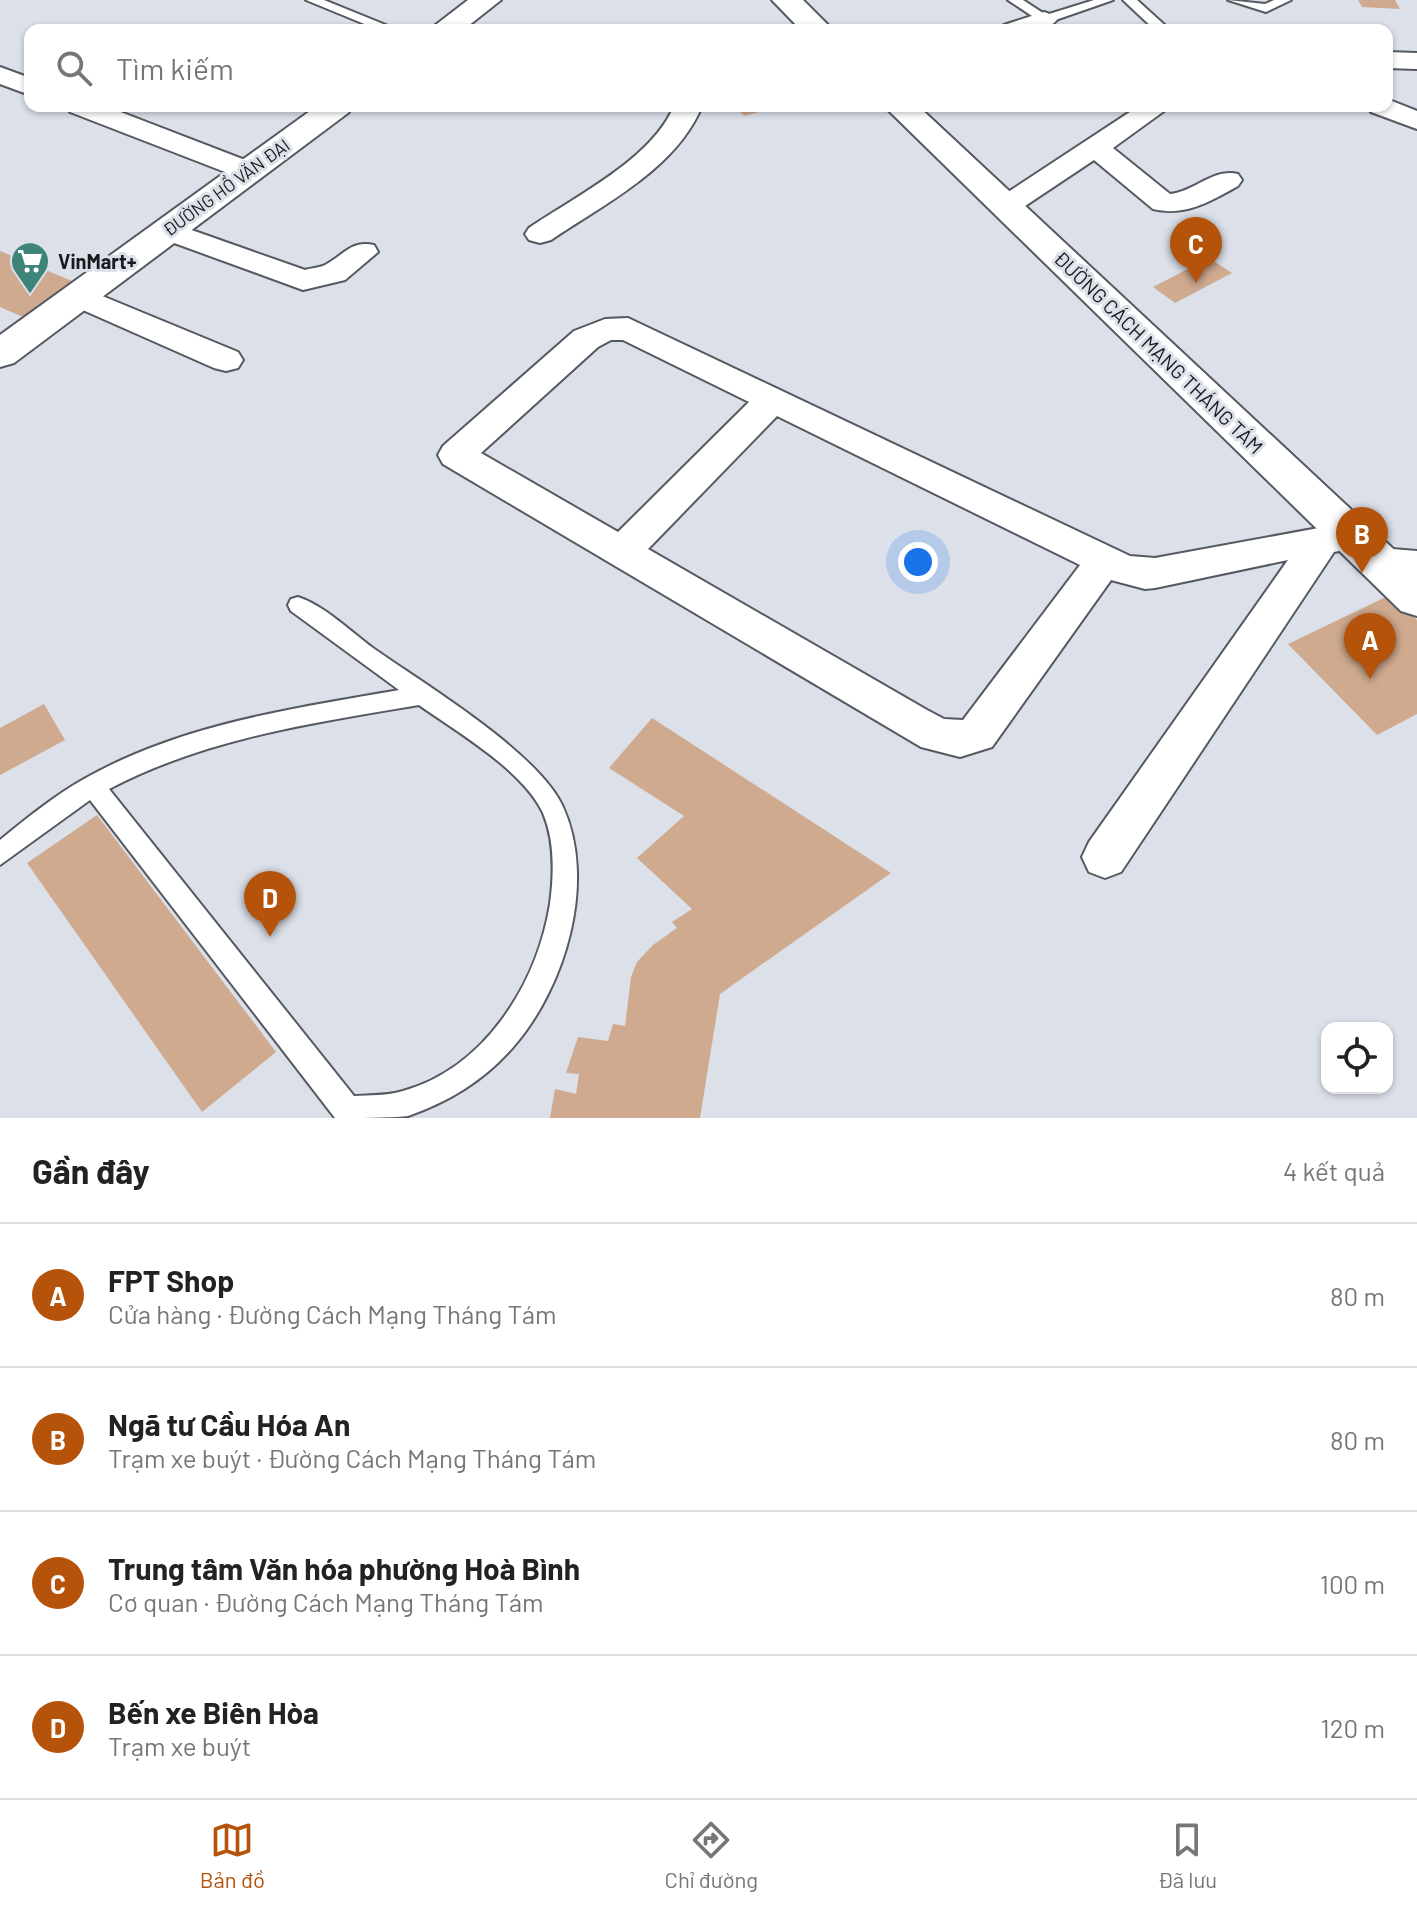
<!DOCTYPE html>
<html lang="vi">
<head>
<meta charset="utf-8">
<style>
	:root { --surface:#fff; --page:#f2f2f2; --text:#222; --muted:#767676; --line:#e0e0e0; --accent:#b45309 }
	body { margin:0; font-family:Barlow,sans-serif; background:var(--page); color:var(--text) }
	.controls { position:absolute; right:24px; bottom:24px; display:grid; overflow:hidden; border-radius:16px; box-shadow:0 2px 6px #0004 }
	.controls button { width:72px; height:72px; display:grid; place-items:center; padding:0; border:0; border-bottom:2px solid var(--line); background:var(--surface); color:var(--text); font:40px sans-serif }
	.you { position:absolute; left:918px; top:562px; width:28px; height:28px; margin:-20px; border:6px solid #fff; border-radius:50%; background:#1a73e8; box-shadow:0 0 0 12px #1a73e833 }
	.badge { display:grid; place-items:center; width:52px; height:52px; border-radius:50%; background:var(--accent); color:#fff; font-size:26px; font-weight:700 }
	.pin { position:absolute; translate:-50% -66px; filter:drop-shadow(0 2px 4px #0008) }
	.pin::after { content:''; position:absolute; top:42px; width:28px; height:24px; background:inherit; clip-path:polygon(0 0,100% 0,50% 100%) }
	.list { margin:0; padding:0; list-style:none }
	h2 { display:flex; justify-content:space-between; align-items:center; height:104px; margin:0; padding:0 32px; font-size:34px }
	h2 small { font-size:26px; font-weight:400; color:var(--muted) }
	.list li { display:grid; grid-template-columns:52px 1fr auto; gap:24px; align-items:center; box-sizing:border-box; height:144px; padding:0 32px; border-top:2px solid var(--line) }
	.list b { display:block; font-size:30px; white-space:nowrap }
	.list p { margin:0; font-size:26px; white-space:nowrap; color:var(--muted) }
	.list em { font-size:26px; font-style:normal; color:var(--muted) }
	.icon { flex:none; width:44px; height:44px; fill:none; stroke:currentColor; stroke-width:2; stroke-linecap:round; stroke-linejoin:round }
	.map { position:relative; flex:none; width:1417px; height:1118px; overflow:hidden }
	.search { position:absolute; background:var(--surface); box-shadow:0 2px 6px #0004; left:24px; right:24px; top:24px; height:88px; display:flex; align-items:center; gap:20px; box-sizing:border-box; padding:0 28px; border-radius:16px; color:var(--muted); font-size:30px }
	.sheet { height:680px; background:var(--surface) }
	nav { display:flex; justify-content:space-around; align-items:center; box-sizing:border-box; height:112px; border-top:2px solid var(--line); background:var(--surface); font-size:22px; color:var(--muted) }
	nav a { display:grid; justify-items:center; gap:4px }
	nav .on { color:var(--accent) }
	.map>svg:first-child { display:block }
	.building { fill:#cfaa8f }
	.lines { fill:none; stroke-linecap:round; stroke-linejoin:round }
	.lane-casing { stroke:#555961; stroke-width:4 }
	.street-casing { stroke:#555961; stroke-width:4 }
	.secondary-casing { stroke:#555961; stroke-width:4 }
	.lane { fill:#fff; fill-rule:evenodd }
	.street { fill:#fff; fill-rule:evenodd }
	.secondary { fill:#fff; fill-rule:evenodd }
	.labels { text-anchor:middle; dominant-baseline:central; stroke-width:6; stroke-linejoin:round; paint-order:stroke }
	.far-street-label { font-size:18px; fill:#191b1e; stroke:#dbe0e9 }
	.poi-label { font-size:20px; font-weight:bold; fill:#191b1e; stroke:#dbe0e9; text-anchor:start }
	.street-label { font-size:20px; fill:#191b1e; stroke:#dbe0e9 }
</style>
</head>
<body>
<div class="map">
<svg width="1417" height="1118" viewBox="0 0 1417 1118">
	<rect width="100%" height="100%" fill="#dbe0e9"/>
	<path class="building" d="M 1358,0 L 1395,0 L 1400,9 L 1362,7 Z
		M 735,106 L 778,106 L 778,107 L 744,116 Z
		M 0,251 L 72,281 L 23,317 L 0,307 Z
		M 1209,258 L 1232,273 L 1175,303 L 1153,287 Z
		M 1390,595 L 1417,620 L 1417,714 L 1377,735 L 1288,644 Z
		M 44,704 L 65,740 L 0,775 L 0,728 Z
		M 652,718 L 891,873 L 720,994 L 700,1118 L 550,1118 L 555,1089 L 576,1094 L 579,1074 L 566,1073 L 578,1037 L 608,1041 L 613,1024 L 625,1026 L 631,977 L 637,962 L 653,945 L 677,928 L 672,922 L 692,909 L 637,858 L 684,816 L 609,768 Z
		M 97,815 L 276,1052 L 202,1112 L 27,863 Z"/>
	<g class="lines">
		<defs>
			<path id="lane" d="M 306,0 L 324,0 L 398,30 L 379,30 Z
				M 1008,0 L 1023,0 L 1046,15 L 1094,0 L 1113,0 L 1044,24 Z
				M 1123,0 L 1137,0 L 1170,30 L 1155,30 Z
				M 1228,0 L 1265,4 L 1274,0 L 1291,0 L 1266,12 Z
				M 298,597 C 325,606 351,632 373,648 C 424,684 538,752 563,807 C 597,882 565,987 514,1046 C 486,1079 449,1102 408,1116 C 388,1118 357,1118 335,1118 L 90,800 L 0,865 L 0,840 C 27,818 54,796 84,779 C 181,724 291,709 399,690 L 291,611 L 288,605 L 291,599 ZM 419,705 C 457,732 523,770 543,813 C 555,841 554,874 550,904 C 537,984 485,1068 403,1091 C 387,1096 370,1095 354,1096 L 109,789 C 206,738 313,723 419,705 Z"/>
			<path id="street" d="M 1044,12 L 1053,15 L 1057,20 C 1044,35 1018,30 1000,30 L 1004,25 Z
				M 1387,52 L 1417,53 L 1417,69 L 1387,68 Z
				M 0,67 L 30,78 L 30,95 L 0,84 Z
				M 1387,99 L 1417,111 L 1417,129 L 1371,112 L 1367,106 L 1387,106 Z
				M 66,106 L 105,106 L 258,165 L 262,171 L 258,177 L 248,180 L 238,177 L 70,112 Z
				M 674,106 L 702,106 C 676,169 604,204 551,240 L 540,243 L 529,240 L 525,234 L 529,228 C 576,196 652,159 674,106 Z
				M 1139,106 L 1171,106 L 1113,148 L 1170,194 C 1194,192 1213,168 1238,174 L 1242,180 L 1238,186 C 1211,201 1185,217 1153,209 L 1094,160 L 1016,212 L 1006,215 L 996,212 L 991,206 L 996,200 Z
				M 166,221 L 305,270 C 311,268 319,268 325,265 C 344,255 351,240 374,245 L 378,252 L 345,280 L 303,290 L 155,236 L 151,230 L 155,224 Z
				M 78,286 L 238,352 L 243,360 L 238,368 L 226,371 L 214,368 L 67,303 L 62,296 L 67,289 Z
				M 628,318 L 1130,556 L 1155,558 L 1351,522 L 1364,526 L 1370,536 L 1364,546 L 1334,552 L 1121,872 L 1105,878 L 1089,872 L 1082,857 L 1089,842 L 1288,560 L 1155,588 L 1145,589 L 1111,580 L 992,747 L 960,757 L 921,747 L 443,464 L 438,455 L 443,446 L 574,331 L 605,319 ZM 611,340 L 623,340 L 749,402 L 618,532 L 481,453 L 598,347 ZM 777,416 L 1080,565 L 963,720 L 944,719 L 927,710 L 648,549 Z
				M 1380,548 L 1417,551 L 1417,581 L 1367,573 L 1361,563 L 1367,553 Z"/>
			<path id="secondary" d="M 468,0 L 501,0 L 463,30 L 429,30 Z
				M 772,0 L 803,0 L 833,30 L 801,30 Z
				M 317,106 L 353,106 L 348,113 L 14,363 L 0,367 L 0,335 Z
				M 884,106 L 918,106 L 1417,571 L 1417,616 L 1401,611 Z"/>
		</defs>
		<use href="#lane" class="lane-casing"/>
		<use href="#street" class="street-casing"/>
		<use href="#secondary" class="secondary-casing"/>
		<use href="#lane" class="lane"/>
		<use href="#street" class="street"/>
		<use href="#secondary" class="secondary"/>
	</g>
	<defs>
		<symbol id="supermarket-pin" viewBox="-11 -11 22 30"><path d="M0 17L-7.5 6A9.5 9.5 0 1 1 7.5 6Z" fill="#3f847a" stroke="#dbe0e9"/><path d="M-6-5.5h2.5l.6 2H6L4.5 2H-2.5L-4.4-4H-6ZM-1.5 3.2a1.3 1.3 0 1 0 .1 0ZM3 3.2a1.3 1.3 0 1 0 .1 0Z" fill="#fff"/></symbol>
	</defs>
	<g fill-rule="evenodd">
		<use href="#supermarket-pin" x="8" y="239" width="44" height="60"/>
	</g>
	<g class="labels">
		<g class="far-street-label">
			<text transform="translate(226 187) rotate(-36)">ĐƯỜNG HỒ VĂN ĐẠI</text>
		</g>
		<g class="poi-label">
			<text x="58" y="261">VinMart+</text>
		</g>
		<g class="street-label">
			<text transform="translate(1159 352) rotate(44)">ĐƯỜNG CÁCH MẠNG THÁNG TÁM</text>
		</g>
	</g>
</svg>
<div class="controls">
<button><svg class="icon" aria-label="locate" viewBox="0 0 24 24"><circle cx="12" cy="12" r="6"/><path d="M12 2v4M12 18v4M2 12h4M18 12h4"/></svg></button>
</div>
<div class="you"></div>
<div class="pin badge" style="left:1370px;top:679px">A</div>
<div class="pin badge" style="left:1362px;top:573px">B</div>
<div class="pin badge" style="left:1196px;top:283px">C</div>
<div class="pin badge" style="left:270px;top:937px">D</div>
<div class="search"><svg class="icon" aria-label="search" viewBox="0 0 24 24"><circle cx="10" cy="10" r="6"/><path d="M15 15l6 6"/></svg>Tìm kiếm</div>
</div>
<section class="sheet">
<h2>Gần đây<small>4 kết quả</small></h2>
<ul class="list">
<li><span class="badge">A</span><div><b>FPT Shop</b><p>Cửa hàng · Đường Cách Mạng Tháng Tám</p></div><em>80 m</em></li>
<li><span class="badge">B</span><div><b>Ngã tư Cầu Hóa An</b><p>Trạm xe buýt · Đường Cách Mạng Tháng Tám</p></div><em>80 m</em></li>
<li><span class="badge">C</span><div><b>Trung tâm Văn hóa phường Hoà Bình</b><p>Cơ quan · Đường Cách Mạng Tháng Tám</p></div><em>100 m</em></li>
<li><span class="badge">D</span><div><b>Bến xe Biên Hòa</b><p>Trạm xe buýt</p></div><em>120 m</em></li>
</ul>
</section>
<nav>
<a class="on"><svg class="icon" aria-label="map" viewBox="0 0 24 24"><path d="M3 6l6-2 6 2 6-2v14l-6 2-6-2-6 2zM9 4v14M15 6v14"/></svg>Bản đồ</a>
<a><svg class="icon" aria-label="directions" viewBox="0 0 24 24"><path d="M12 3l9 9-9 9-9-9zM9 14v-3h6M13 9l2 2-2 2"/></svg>Chỉ đường</a>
<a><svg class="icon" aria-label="saved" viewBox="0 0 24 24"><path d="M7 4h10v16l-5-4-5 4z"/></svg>Đã lưu</a>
</nav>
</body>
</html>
